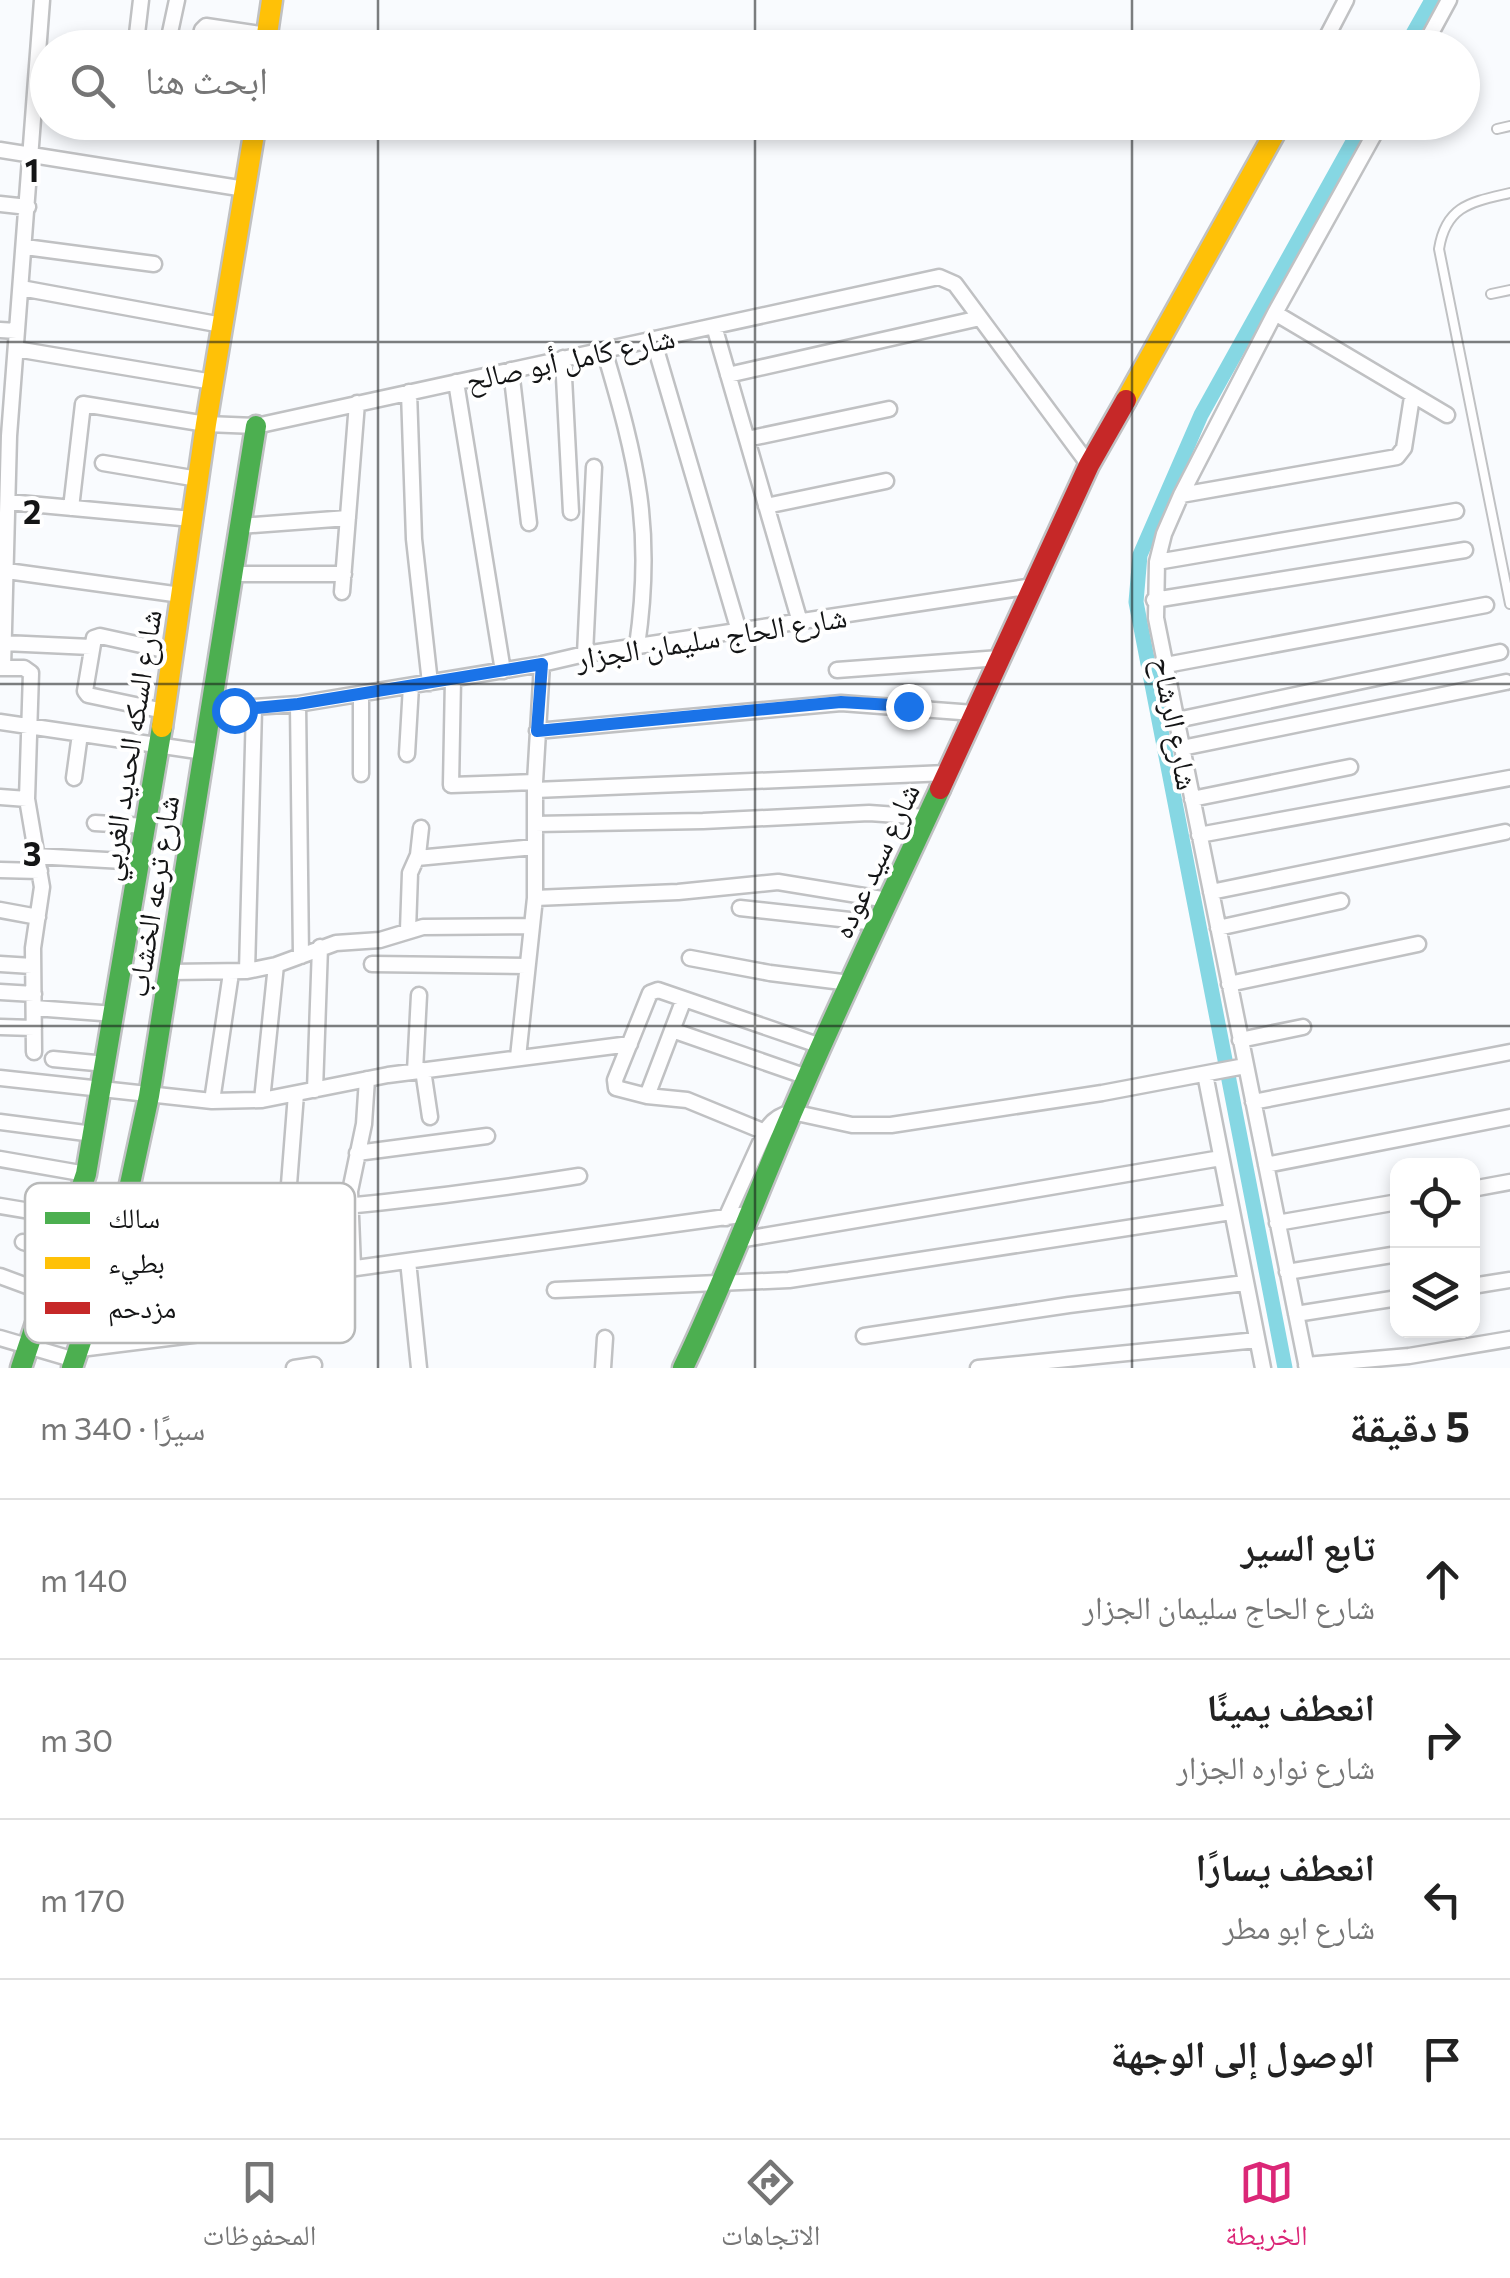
<!DOCTYPE html>
<html lang="ar">
<head>
<meta charset="utf-8">
<style>
	:root { --surface:#fff; --page:#f2f2f2; --text:#222; --muted:#767676; --line:#e0e0e0; --accent:#db2777 }
	body { margin:0; font-family:Commissioner,"Noto Naskh Arabic",sans-serif; background:var(--page); color:var(--text); direction:rtl }
	.controls { position:absolute; right:30px; bottom:30px; display:grid; overflow:hidden; border-radius:20px; box-shadow:0 5px 15px #0003 }
	.controls button { width:90px; height:90px; display:grid; place-items:center; padding:0; border:0; border-bottom:2px solid var(--line); background:var(--surface); color:var(--text); font:50px sans-serif }
	.stop { position:absolute; width:30px; height:30px; margin:-22px; border:8px solid #1a73e8; border-radius:50%; background:#fff }
	.stop.end { background:#1a73e8; border-color:#fff; box-shadow:0 2px 10px #0008 }
	.list { margin:0; padding:0; list-style:none }
	h2 { display:flex; justify-content:space-between; align-items:center; height:130px; margin:0; padding:0 40px; font-size:42px }
	h2 small { font-size:32px; font-weight:400; color:var(--muted) }
	.list li { display:grid; grid-template-columns:65px 1fr auto; gap:30px; align-items:center; box-sizing:border-box; height:160px; padding:0 40px; border-top:2px solid var(--line) }
	.list b { display:block; font-size:38px; white-space:nowrap }
	.list p { margin:0; font-size:32px; white-space:nowrap; color:var(--muted) }
	.list em { font-size:32px; font-style:normal; color:var(--muted) }
	.icon { flex:none; width:55px; height:55px; fill:none; stroke:currentColor; stroke-width:2; stroke-linecap:round; stroke-linejoin:round }
	.map { position:relative; flex:none; width:1510px; height:1368px; overflow:hidden; direction:ltr }
	.search { position:absolute; background:var(--surface); box-shadow:0 5px 15px #0003; left:30px; right:30px; top:30px; height:110px; display:flex; align-items:center; gap:25px; box-sizing:border-box; padding:0 35px; border-radius:55px; color:var(--muted); font-size:38px }
	.sheet { height:770px; background:var(--surface) }
	nav { display:flex; justify-content:space-around; align-items:center; box-sizing:border-box; height:140px; border-top:2px solid var(--line); background:var(--surface); font-size:28px; color:var(--muted) }
	nav a { display:grid; justify-items:center; gap:5px }
	nav .on { color:var(--accent) }
	.map>svg:first-child { display:block }
	.lines { fill:none; stroke-linecap:round; stroke-linejoin:round }
	.canal { stroke:#86d7e3; stroke-width:15 }
	.lane-casing { stroke:#c0c1c3; stroke-width:12 }
	.street-casing { stroke:#c0c1c3; stroke-width:19 }
	.fast-casing { stroke:#c0c1c3; stroke-width:25 }
	.slow-casing { stroke:#c0c1c3; stroke-width:25 }
	.jam-casing { stroke:#c0c1c3; stroke-width:25 }
	.lane { stroke:#fefeff; stroke-width:8 }
	.street { stroke:#fefeff; stroke-width:14 }
	.fast { stroke:#4caf50; stroke-width:20 }
	.slow { stroke:#ffc107; stroke-width:20 }
	.jam { stroke:#c62828; stroke-width:20 }
	.route { stroke:#1a73e8; stroke-width:12 }
	.grid { fill:none; stroke:#141516; stroke-width:2.5; stroke-opacity:0.55 }
	.labels { text-anchor:middle; dominant-baseline:central; stroke-width:8; stroke-linejoin:round; paint-order:stroke }
	.street-label { font-size:30px; fill:#141516; stroke:#fff }
	.key { fill:#fff; stroke:#b8b9b9; stroke-width:2.5 }
	.key-label { font-size:28px; fill:#141516 }
	.grid-label { font-size:32px; text-anchor:middle; font-weight:bold; fill:#141516; stroke:#fff; stroke-width:8; stroke-linejoin:round; paint-order:stroke }
</style>
</head>
<body>
<div class="map">
<svg width="1510" height="1368" viewBox="0 0 1510 1368">
	<rect width="100%" height="100%" fill="#f9fbfe"/>
	<g class="lines">
		<path class="canal" d="M 1405,48 L 1432,0
			M 1285,1368 L 1136,602 L 1140,555 L 1201,415 L 1364,122"/>
		<defs>
			<path id="lane" d="M 1497,129 L 1510,126
				M 1510,193 C 1472,202 1446,205 1439,249 L 1510,604
				M 1491,294 L 1510,290"/>
			<path id="street" d="M 141,0 L 137,34 L 141,38 L 198,46 L 202,30 L 206,26 L 267,35
				M 168,42 L 177,0
				M 1321,48 L 1346,0
				M 1423,48 L 1449,0
				M 0,150 L 245,189
				M 0,204 L 28,207
				M 25,247 L 154,264
				M 21,288 L 222,325
				M 1275,313 L 1447,415
				M 714,326 L 800,622
				M 0,330 L 17,331
				M 653,339 L 739,631
				M 16,349 L 213,382
				M 604,350 C 637,461 654,529 637,646
				M 563,358 L 571,512
				M 511,370 L 529,523
				M 728,375 L 980,318
				M 456,382 L 503,671
				M 409,392 L 414,539 L 430,683
				M 747,439 L 889,409
				M 103,463 L 198,479
				M 1181,495 L 1397,457 L 1404,448 L 1412,397
				M 8,502 L 192,519
				M 766,506 L 886,481
				M 71,508 L 83,404 L 206,424 L 256,426 L 939,277 L 955,284 L 1089,465
				M 240,526 L 348,518
				M 1157,562 L 1456,511
				M 7,571 L 181,595
				M 233,574 L 344,574
				M 342,592 L 357,403
				M 1154,600 L 1465,550
				M 4,643 L 91,647
				M 585,654 L 594,467
				M 1166,665 L 1486,605
				M 0,668 L 24,668 L 31,673 L 27,799 L 42,887 L 33,948 L 34,1052
				M 3,668 L 9,436 L 42,0
				M 837,670 L 1000,658
				M 453,679 L 451,785 L 535,782
				M 361,694 L 361,774
				M 298,704 L 301,956
				M 210,710 L 298,704 L 542,664 L 585,654 L 1033,586
				M 164,711 L 88,695 L 85,691 L 94,638 L 100,636 L 173,652
				M 1177,720 L 1500,652
				M 0,722 L 204,752
				M 537,731 L 841,703 L 974,713
				M 1182,748 L 1506,682
				M 407,754 L 411,686
				M 74,778 L 80,734
				M 535,790 L 947,773
				M 0,797 L 27,799
				M 1192,799 L 1350,767
				M 95,823 L 147,826
				M 535,824 L 703,821 L 869,813 L 926,817
				M 1199,835 L 1510,778
				M 35,856 L 141,862
				M 417,858 L 535,847
				M 0,870 L 40,871
				M 1211,892 L 1505,832
				M 535,898 L 678,892 L 778,882 L 888,900
				M 740,908 L 877,923
				M 0,910 L 38,917
				M 1218,928 L 1341,901
				M 408,930 L 410,873 L 418,855 L 421,828
				M 690,958 L 770,973 L 850,983
				M 0,964 L 32,966
				M 372,964 L 527,966
				M 247,971 L 254,709
				M 169,972 L 247,971 L 276,965 L 336,943 L 380,940 L 423,927 L 532,926
				M 1229,984 L 1418,944
				M 0,992 L 34,994
				M 34,1008 L 115,1014
				M 0,1027 L 34,1028
				M 672,1030 L 807,1077
				M 1240,1040 L 1303,1027
				M 518,1057 L 535,898 L 535,782 L 542,664
				M 53,1059 L 106,1064
				M 423,1070 L 430,1117
				M 415,1071 L 419,995
				M 1205,1074 L 1263,1368
				M 0,1078 L 212,1101 L 262,1100 L 388,1075 L 630,1044
				M 315,1090 L 320,947
				M 647,1096 L 684,999
				M 262,1100 L 276,965
				M 212,1101 L 231,973
				M 1253,1102 L 1510,1052
				M 0,1122 L 93,1134
				M 765,1132 L 687,1100 L 647,1096 L 616,1088 L 615,1080 L 650,993 L 658,990 L 821,1046
				M 357,1153 L 487,1136
				M 0,1159 L 86,1174
				M 1266,1165 L 1510,1117
				M 1472,1189 L 1510,1182
				M 0,1206 L 72,1218
				M 287,1210 L 296,1094
				M 726,1218 L 765,1132 C 771,1121 779,1115 792,1112 L 852,1125 L 891,1125 L 1102,1093 L 1245,1066
				M 122,1221 C 274,1216 428,1200 579,1176
				M 1277,1223 L 1398,1202
				M 739,1240 L 1221,1158
				M 23,1242 L 60,1253
				M 408,1261 L 419,1368
				M 353,1267 L 350,1191 L 364,1124 L 367,1079
				M 1287,1272 L 1398,1254
				M 0,1276 L 46,1293
				M 1472,1286 L 1510,1280
				M 102,1288 L 327,1272 L 748,1214
				M 555,1290 L 789,1280 L 1231,1212
				M 1296,1314 L 1398,1298
				M 864,1336 L 1069,1305 L 1245,1283
				M 0,1338 L 75,1360
				M 80,1349 L 307,1321
				M 1306,1365 L 1409,1356 L 1510,1339
				M 294,1368 L 314,1365
				M 603,1368 L 605,1338
				M 978,1368 L 1257,1340
				M 1307,1368 L 1156,618 L 1157,562 L 1164,534 L 1181,495 L 1275,313 L 1381,122"/>
			<path id="fast" d="M 21,1368 L 86,1174 L 162,727
				M 72,1368 L 122,1221 L 149,1096 L 256,426
				M 683,1368 C 725,1281 758,1190 797,1101 C 842,996 892,893 940,789"/>
			<path id="slow" d="M 265,48 L 272,0
				M 1126,400 L 1281,122
				M 162,727 L 206,424 L 256,122"/>
			<path id="jam" d="M 940,789 L 1089,465 L 1126,400"/>
		</defs>
		<use href="#lane" class="lane-casing"/>
		<use href="#street" class="street-casing"/>
		<use href="#fast" class="fast-casing"/>
		<use href="#slow" class="slow-casing"/>
		<use href="#jam" class="jam-casing"/>
		<use href="#lane" class="lane"/>
		<use href="#street" class="street"/>
		<use href="#fast" class="fast"/>
		<use href="#slow" class="slow"/>
		<use href="#jam" class="jam"/>
	</g>
	<g class="lines">
		<path class="route" d="M 234,710 L 298,704 L 542,664 L 537,731 L 841,702 L 908,706"/>
	</g>
	<path class="grid" d="M 378,0 L 378,48M 755,0 L 755,48M 1132,0 L 1132,48M 378,122 L 378,1368M 755,122 L 755,1368M 1132,122 L 1132,1368M 0,342 L 1510,342M 0,684 L 1510,684M 0,1026 L 1510,1026"/>
	<g class="labels">
		<g class="street-label">
			<text transform="translate(570 357) rotate(-12)">شارع كامل أبو صالح</text>
			<text transform="translate(711 636) rotate(-9)">شارع الحاج سليمان الجزار</text>
			<text transform="translate(1177 723) rotate(79)">شارع الرشاح</text>
			<text transform="translate(128 745) rotate(-81)">شارع السكه الحديد الغربي</text>
			<text transform="translate(874 860) rotate(-65)">شارع سيد عوده</text>
			<text transform="translate(151 896) rotate(-81)">شارع ترعه الخشاب</text>
		</g>
	</g>
	<rect x="25" y="1183" width="330" height="160" rx="15" class="key"/>
	<rect x="45" y="1212" width="45" height="12" fill="#4caf50"/>
	<rect x="45" y="1257" width="45" height="12" fill="#ffc107"/>
	<rect x="45" y="1302" width="45" height="12" fill="#c62828"/>
	<g class="key-label">
		<text x="108" y="1228">سالك</text>
		<text x="108" y="1273">بطيء</text>
		<text x="108" y="1318">مزدحم</text>
	</g>
	<g class="grid-label">
		<text x="32" y="182">1</text>
		<text x="32" y="524">2</text>
		<text x="32" y="866">3</text>
	</g>
</svg>
<div class="controls">
<button><svg class="icon" aria-label="locate" viewBox="0 0 24 24"><circle cx="12" cy="12" r="6"/><path d="M12 2v4M12 18v4M2 12h4M18 12h4"/></svg></button>
<button><svg class="icon" aria-label="layers" viewBox="0 0 24 24"><path d="M12 4l9 5-9 5-9-5zM3 14l9 5 9-5"/></svg></button>
</div>
<div class="stop" style="left:234px;top:710px"></div>
<div class="stop end" style="left:908px;top:706px"></div>
<div class="search"><svg class="icon" aria-label="search" viewBox="0 0 24 24"><circle cx="10" cy="10" r="6"/><path d="M15 15l6 6"/></svg>ابحث هنا</div>
</div>
<section class="sheet">
<h2>5 دقيقة<small>سيرًا · 340 m</small></h2>
<ul class="list">
<li><svg class="icon" aria-label="ahead" viewBox="0 0 24 24"><path d="M12 20V5M6 11l6-6 6 6"/></svg><div><b>تابع السير</b><p>شارع الحاج سليمان الجزار</p></div><em>140 m</em></li>
<li><svg class="icon" aria-label="right" viewBox="0 0 24 24"><path d="M7 20v-9h11M14 6l5 5-5 5"/></svg><div><b>انعطف يمينًا</b><p>شارع نواره الجزار</p></div><em>30 m</em></li>
<li><svg class="icon" aria-label="left" viewBox="0 0 24 24"><path d="M17 20v-9H6M10 6l-5 5 5 5"/></svg><div><b>انعطف يسارًا</b><p>شارع ابو مطر</p></div><em>170 m</em></li>
<li><svg class="icon" aria-label="arrive" viewBox="0 0 24 24"><path d="M6 21V4h12l-3 4 3 4H6"/></svg><div><b>الوصول إلى الوجهة</b></div></li>
</ul>
</section>
<nav>
<a class="on"><svg class="icon" aria-label="map" viewBox="0 0 24 24"><path d="M3 6l6-2 6 2 6-2v14l-6 2-6-2-6 2zM9 4v14M15 6v14"/></svg>الخريطة</a>
<a><svg class="icon" aria-label="directions" viewBox="0 0 24 24"><path d="M12 3l9 9-9 9-9-9zM9 14v-3h6M13 9l2 2-2 2"/></svg>الاتجاهات</a>
<a><svg class="icon" aria-label="saved" viewBox="0 0 24 24"><path d="M7 4h10v16l-5-4-5 4z"/></svg>المحفوظات</a>
</nav>
</body>
</html>
